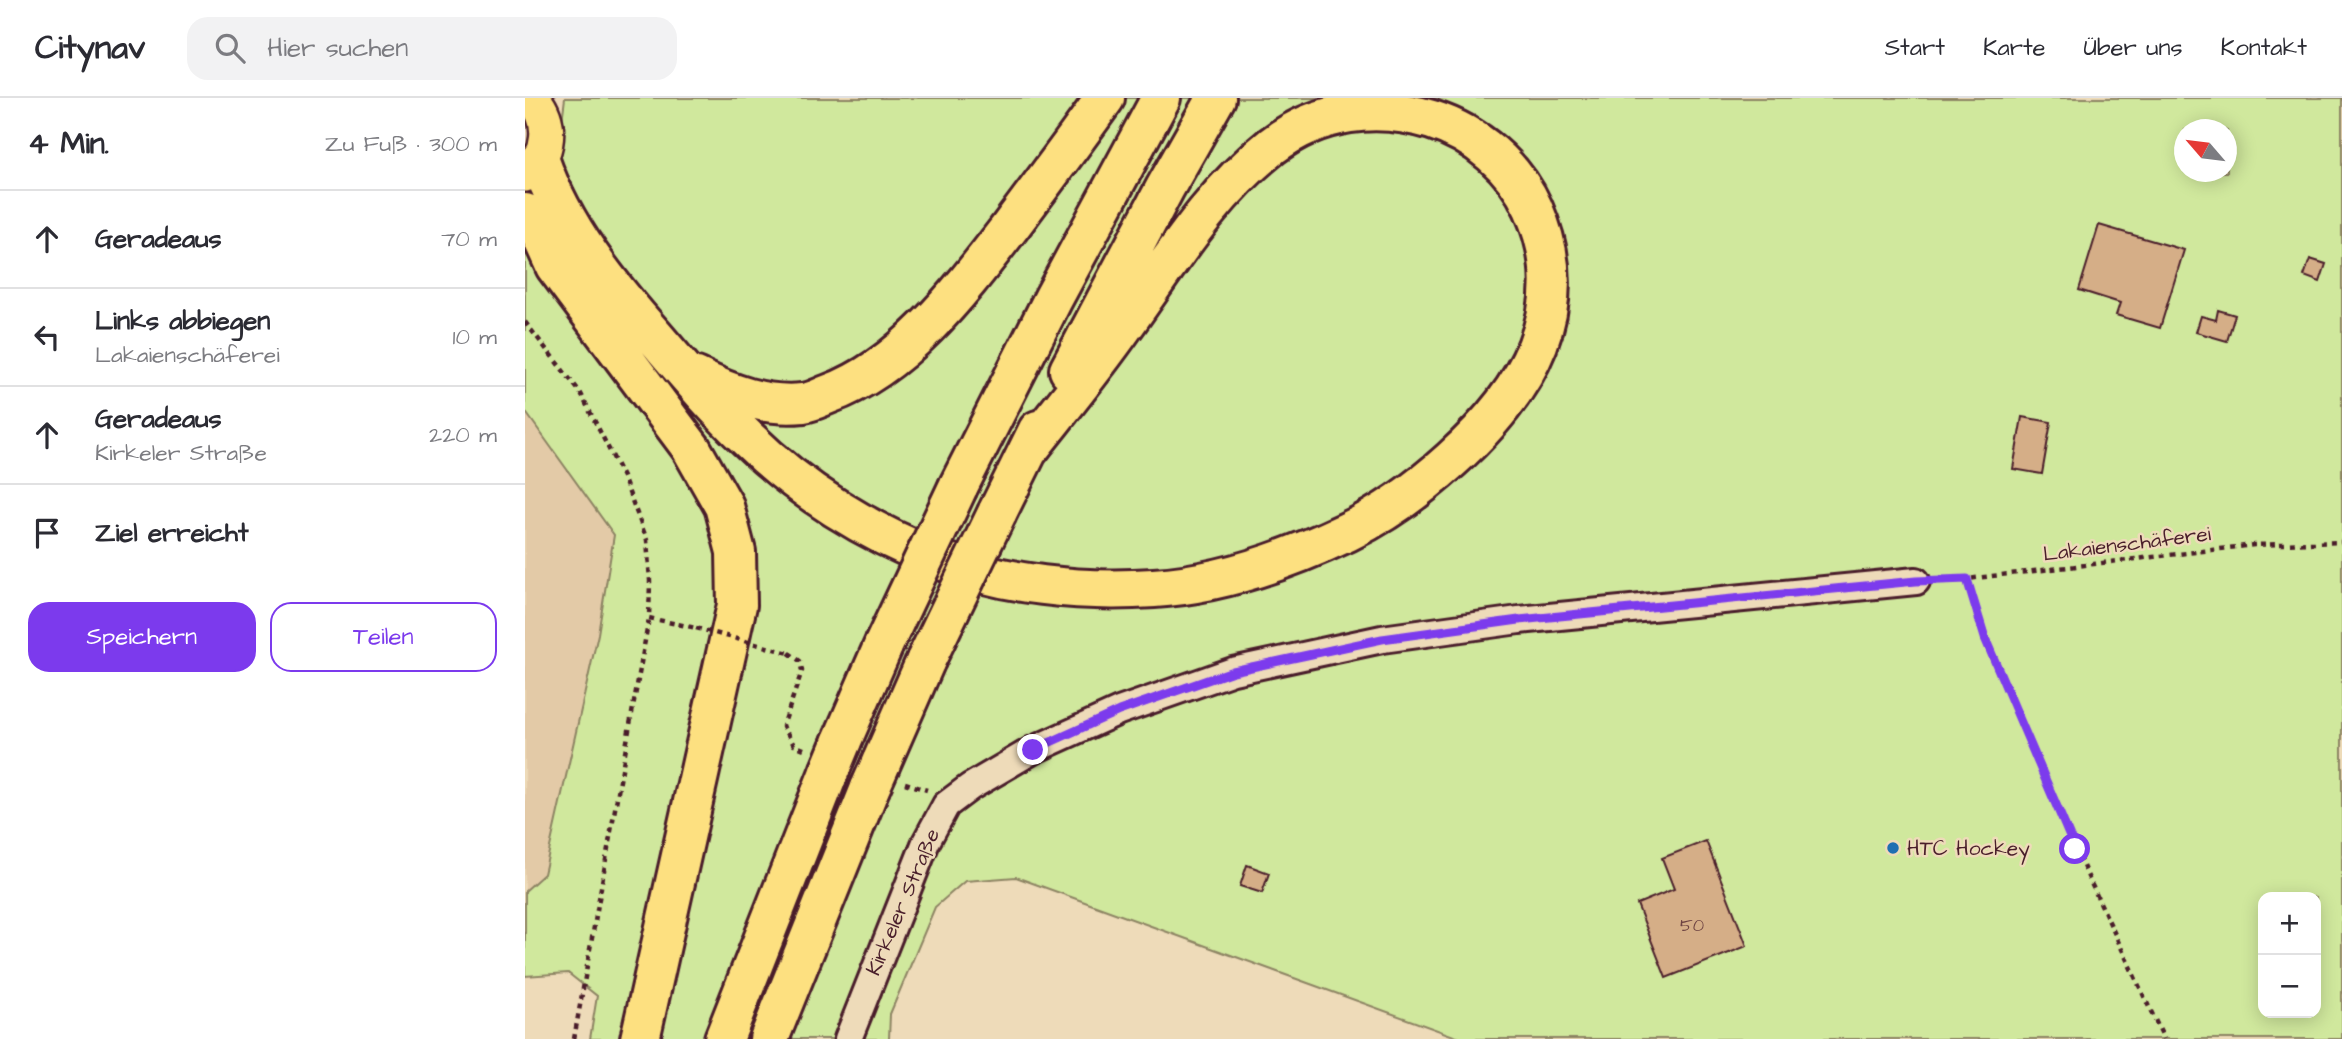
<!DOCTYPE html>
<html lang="de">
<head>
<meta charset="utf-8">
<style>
	:root { --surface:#fff; --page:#f2f2f3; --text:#2b2b33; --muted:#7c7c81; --line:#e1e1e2; --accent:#7c3aed }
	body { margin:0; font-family:"Architects Daughter",sans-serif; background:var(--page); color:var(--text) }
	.controls { position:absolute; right:21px; bottom:21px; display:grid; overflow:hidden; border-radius:14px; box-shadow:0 4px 18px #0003 }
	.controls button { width:63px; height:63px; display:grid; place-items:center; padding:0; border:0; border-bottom:2px solid var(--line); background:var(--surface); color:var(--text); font:35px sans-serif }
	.compass { position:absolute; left:1649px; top:21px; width:63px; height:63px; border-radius:50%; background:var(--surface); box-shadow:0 4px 18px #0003; rotate:298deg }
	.stop { position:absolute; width:21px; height:21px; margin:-16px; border:5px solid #7c3aed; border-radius:50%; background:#fff }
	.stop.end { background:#7c3aed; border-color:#fff; box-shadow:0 2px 7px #0008 }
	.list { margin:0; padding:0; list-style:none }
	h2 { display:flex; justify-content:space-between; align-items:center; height:91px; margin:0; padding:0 28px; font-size:30px }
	h2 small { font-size:23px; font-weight:400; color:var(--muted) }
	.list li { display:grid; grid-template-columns:46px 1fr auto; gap:21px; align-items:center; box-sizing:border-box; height:98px; padding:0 28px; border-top:2px solid var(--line) }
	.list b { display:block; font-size:26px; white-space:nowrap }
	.list p { margin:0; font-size:23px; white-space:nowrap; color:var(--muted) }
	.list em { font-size:23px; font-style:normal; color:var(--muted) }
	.actions { display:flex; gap:14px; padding:21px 28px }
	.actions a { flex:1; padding:16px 0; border:2px solid var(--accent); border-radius:21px; text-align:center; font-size:24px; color:var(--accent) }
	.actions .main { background:var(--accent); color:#fff }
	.icon { flex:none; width:38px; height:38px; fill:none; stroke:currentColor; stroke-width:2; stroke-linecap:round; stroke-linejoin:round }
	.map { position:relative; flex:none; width:1817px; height:941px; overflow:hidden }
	header { display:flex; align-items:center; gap:42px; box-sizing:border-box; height:98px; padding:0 35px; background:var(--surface); border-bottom:2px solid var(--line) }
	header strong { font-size:33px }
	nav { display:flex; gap:38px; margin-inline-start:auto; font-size:24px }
	.search { width:490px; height:63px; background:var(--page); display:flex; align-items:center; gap:18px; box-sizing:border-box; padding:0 24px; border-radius:21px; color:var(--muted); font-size:26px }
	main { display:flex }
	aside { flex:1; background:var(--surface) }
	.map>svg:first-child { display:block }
	.built { fill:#e3caa7 }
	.green { fill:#d0e89d; stroke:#8d8464; stroke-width:2; fill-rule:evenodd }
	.building { fill:#d5ae87; stroke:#4a1f2b; stroke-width:2 }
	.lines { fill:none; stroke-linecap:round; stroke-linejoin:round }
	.minor-casing { stroke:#4a1f2b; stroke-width:32 }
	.major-casing { stroke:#4a1f2b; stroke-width:38 }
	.highway-casing { stroke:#4a1f2b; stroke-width:44 }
	.path { stroke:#4a1f2b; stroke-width:4.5; stroke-dasharray:5 5; stroke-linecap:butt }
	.minor { stroke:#eedbb9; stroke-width:26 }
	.major { stroke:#fde080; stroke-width:33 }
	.highway { stroke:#fde080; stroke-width:38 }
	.highway-bridge-casing { stroke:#4a1f2b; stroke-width:44; stroke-linecap:butt }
	.path-bridge { stroke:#4a1f2b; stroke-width:4.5; stroke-dasharray:5 5; stroke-linecap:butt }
	.highway-bridge { stroke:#fde080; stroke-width:38 }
	.route { stroke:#7c3aed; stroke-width:9 }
	.poi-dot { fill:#1f6fb2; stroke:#eedbb9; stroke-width:2.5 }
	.labels { text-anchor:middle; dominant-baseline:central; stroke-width:5; stroke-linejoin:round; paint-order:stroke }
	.number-label { font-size:18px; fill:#6d4342 }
	.street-label { font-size:21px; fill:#4a1f2b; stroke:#eedbb9 }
	.poi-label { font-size:21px; fill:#4a1f2b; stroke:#eedbb9; text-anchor:start }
</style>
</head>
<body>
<header>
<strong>Citynav</strong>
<div class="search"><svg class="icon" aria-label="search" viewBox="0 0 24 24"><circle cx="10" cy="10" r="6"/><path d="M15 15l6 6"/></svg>Hier suchen</div>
<nav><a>Start</a><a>Karte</a><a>Über uns</a><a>Kontakt</a></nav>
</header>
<main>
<aside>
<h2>4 Min.<small>Zu Fuß · 300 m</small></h2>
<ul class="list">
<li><svg class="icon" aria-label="ahead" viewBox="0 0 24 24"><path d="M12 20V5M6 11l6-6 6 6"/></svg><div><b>Geradeaus</b></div><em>70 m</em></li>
<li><svg class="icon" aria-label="left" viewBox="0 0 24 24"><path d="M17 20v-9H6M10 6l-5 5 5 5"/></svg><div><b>Links abbiegen</b><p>Lakaienschäferei</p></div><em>10 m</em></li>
<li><svg class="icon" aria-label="ahead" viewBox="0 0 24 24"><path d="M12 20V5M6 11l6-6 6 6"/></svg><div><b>Geradeaus</b><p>Kirkeler Straße</p></div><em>220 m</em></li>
<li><svg class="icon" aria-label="arrive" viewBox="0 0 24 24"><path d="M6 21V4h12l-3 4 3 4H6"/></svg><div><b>Ziel erreicht</b></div></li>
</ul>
<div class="actions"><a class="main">Speichern</a><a>Teilen</a></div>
</aside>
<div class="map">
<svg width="1817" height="941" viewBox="0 0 1817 941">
	<rect width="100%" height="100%" fill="#eedbb9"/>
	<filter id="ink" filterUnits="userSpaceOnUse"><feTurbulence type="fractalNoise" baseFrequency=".0143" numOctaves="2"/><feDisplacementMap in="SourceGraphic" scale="14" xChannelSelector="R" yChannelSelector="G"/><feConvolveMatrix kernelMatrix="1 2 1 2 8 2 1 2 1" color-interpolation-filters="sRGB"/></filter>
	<g filter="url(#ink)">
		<path class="built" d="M 0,313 L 89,437 L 73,536 L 19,776 L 0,793 Z"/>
		<path class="green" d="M 40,0 L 1817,0 L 1817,941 L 937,941 L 491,779 L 440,783 L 410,809 L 365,916 L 364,941 L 65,941 L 72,898 L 43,875 L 0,878 L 0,793 L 19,776 L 73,536 L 89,437 L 0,313 L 0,121 L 31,71 ZM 1660,32 L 1702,32 L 1702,74 L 1660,74 ZM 1738,799 L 1791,799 L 1791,915 L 1738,915 Z"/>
		<path class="building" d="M 1574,127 L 1659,152 L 1635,230 L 1591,217 L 1595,205 L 1554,192 Z
			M 1785,161 L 1801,166 L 1795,184 L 1779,178 Z
			M 1693,212 L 1710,217 L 1702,243 L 1671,234 L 1676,218 L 1691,222 Z
			M 1497,319 L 1526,324 L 1517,376 L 1488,371 Z
			M 1181,743 L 1222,848 L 1141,880 L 1112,806 L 1149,791 L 1137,760 Z
			M 722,767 L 744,775 L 737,795 L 715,788 Z"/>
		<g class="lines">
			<defs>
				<path id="minor" d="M 323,941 L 401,744 L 421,707 L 445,689 L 508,652 L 594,613 L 708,573 L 857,541 L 994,522 L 1391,483"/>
				<path id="major" d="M 0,77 C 26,60 29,21 7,0"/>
				<path id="highway" d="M 15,63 C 38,129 84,187 130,239 C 160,274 190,310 223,341 C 275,392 342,434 410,460 C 478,487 556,495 629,490 C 695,486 763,462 822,434 C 860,416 895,390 926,362 C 1001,295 1053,211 1008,110 C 989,68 951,36 907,22 C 852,5 794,12 747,48 C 685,97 645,164 599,228 C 569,271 535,312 502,354
					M 0,115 L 12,128 L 30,168 L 166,350 L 199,408 L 211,454 L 212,507 L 115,941
					M 544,272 L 640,90 L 691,0
					M 171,279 C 205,296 240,309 278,305 C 287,304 296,299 304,296 C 378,269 435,194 482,133 C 515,89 548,45 580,0
					M 433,389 L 528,201 L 636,0
					M 472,415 L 513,332
					M 316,645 L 359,546
					M 356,665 L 401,562
					M 199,941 L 304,674
					M 244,941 L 345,690"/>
			</defs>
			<use href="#minor" class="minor-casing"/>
			<use href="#major" class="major-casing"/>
			<use href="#highway" class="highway-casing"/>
			<path class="path" d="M 0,224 L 55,294 L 98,379 L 122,442 L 125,483 L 124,520 L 171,530
				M 1442,481 L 1460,540 L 1550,751 L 1639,941
				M 1417,482 L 1442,481 L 1729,447 L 1817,444
				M 264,555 L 275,563 L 277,573 L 258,628 L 269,647 L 279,651
				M 380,685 L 402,692
				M 49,941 L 124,520"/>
			<use href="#minor" class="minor"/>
			<use href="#major" class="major"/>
			<use href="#highway" class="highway"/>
			<defs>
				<path id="highway-bridge" d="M 359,546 L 433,389
					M 401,562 L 472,415
					M 304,674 L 316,645
					M 345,690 L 356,665"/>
			</defs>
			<use href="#highway-bridge" class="highway-bridge-casing"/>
			<path class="path-bridge" d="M 171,530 L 264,555"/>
			<use href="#highway-bridge" class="highway-bridge"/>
		</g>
	</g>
	<g class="lines" filter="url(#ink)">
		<path class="route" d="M 508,652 L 594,613 L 708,573 L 857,541 L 994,522 L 1391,483 L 1442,481 L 1460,540 L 1550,751"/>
	</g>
	<circle class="poi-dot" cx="1368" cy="750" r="7"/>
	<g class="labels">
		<g class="number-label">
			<text x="1167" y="827">50</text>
		</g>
		<g class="street-label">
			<text transform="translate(1602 446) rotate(-7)">Lakaienschäferei</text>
			<text transform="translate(378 804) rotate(-67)">Kirkeler Straße</text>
		</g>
		<g class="poi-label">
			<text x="1382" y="750">HTC Hockey</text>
		</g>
	</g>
</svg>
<div class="controls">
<button>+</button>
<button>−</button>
</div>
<svg class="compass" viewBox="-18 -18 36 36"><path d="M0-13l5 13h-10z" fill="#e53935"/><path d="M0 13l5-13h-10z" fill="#7c7c81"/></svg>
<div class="stop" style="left:1550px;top:751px"></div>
<div class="stop end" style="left:508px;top:652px"></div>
</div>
</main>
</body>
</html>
